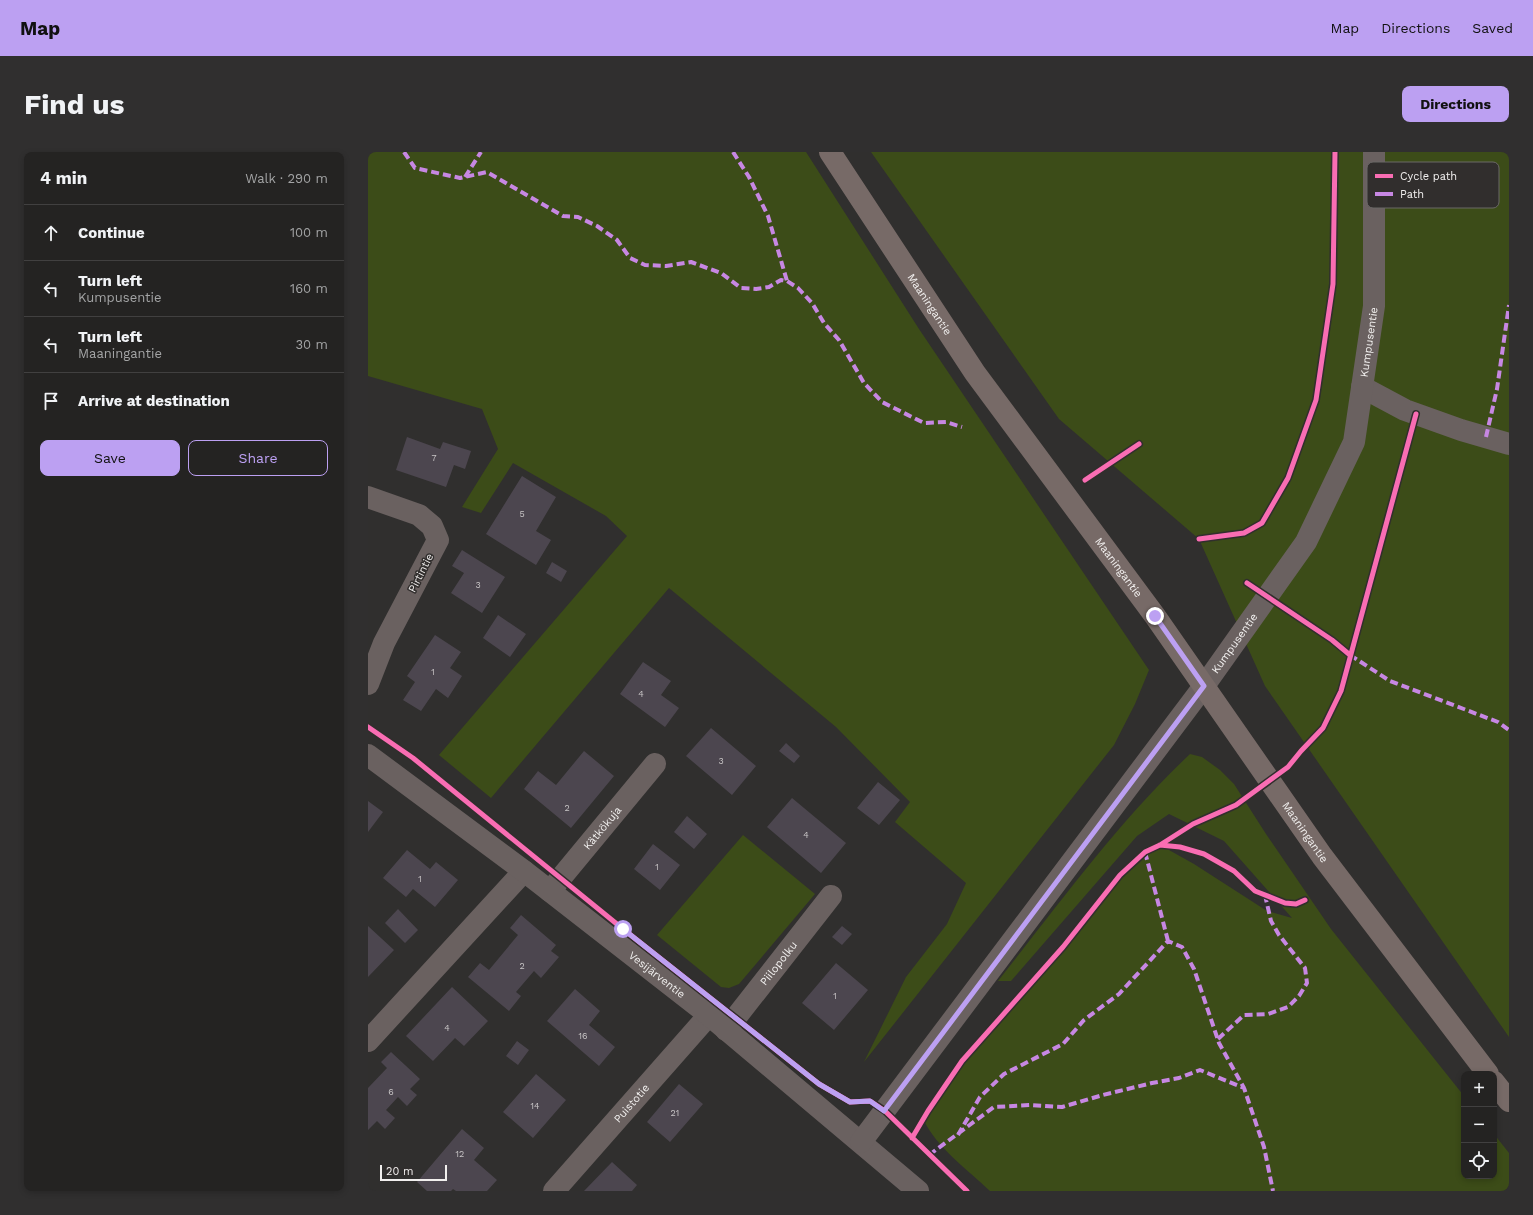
<!DOCTYPE html>
<html lang="en">
<head>
<meta charset="utf-8">
<style>
	:root { --surface:#242322; --page:#302f2f; --text:#f1f3f6; --muted:#a3a4a5; --line:#414040; --accent:#bca0f2 }
	body { margin:0; font-family:"Work Sans",sans-serif; background:var(--page); color:var(--text) }
	.controls { position:absolute; right:12px; bottom:12px; display:grid; overflow:hidden; border-radius:8px; box-shadow:0 2px 6px #0003 }
	.controls button { width:36px; height:36px; display:grid; place-items:center; padding:0; border:0; border-bottom:1px solid var(--line); background:var(--surface); color:var(--text); font:20px sans-serif }
	.scale { position:absolute; left:12px; bottom:10px; width:67px; box-sizing:border-box; padding-left:4px; border:2px solid #f1efee; border-top:0; font-size:11px; line-height:14px; white-space:nowrap; color:#f1efee; -webkit-text-stroke:3px #312e2d; paint-order:stroke }
	.stop { position:absolute; width:12px; height:12px; margin:-9px; border:3px solid #bca0f2; border-radius:50%; background:#fff }
	.stop.end { background:#bca0f2; border-color:#fff; box-shadow:0 1px 4px #0008 }
	.list { margin:0; padding:0; list-style:none }
	h2 { display:flex; justify-content:space-between; align-items:center; height:52px; margin:0; padding:0 16px; font-size:17px }
	h2 small { font-size:13px; font-weight:400; color:var(--muted) }
	.list li { display:grid; grid-template-columns:26px 1fr auto; gap:12px; align-items:center; box-sizing:border-box; height:56px; padding:0 16px; border-top:1px solid var(--line) }
	.list b { display:block; font-size:15px; white-space:nowrap }
	.list p { margin:0; font-size:13px; white-space:nowrap; color:var(--muted) }
	.list em { font-size:13px; font-style:normal; color:var(--muted) }
	.actions { display:flex; gap:8px; padding:12px 16px }
	.actions a { flex:1; padding:9px 0; border:1px solid var(--accent); border-radius:8px; text-align:center; font-size:14px; color:var(--accent) }
	.actions .main { background:var(--accent); color:#111 }
	.icon { flex:none; width:22px; height:22px; fill:none; stroke:currentColor; stroke-width:2; stroke-linecap:round; stroke-linejoin:round }
	.map { position:relative; flex:none; width:1141px; height:1039px; overflow:hidden; border-radius:8px }
	header { display:flex; align-items:center; gap:24px; box-sizing:border-box; height:56px; padding:0 20px; background:var(--accent); color:#111 }
	header strong { font-size:19px }
	nav { display:flex; gap:22px; margin-inline-start:auto; font-size:14px }
	.intro { display:flex; align-items:center; justify-content:space-between; box-sizing:border-box; height:96px; padding:0 24px }
	h1 { margin:0; font-size:28px }
	.button { padding:10px 18px; border-radius:8px; background:var(--accent); color:#111; font-size:14px; font-weight:700 }
	main { display:flex; gap:24px; padding:0 24px }
	aside { flex:1; background:var(--surface); border-radius:8px; box-shadow:0 2px 6px #0003 }
	.map>svg:first-child { display:block }
	.green { fill:#3c4c18 }
	.building { fill:#4c464f }
	.lines { fill:none; stroke-linecap:round; stroke-linejoin:round }
	.minor { stroke:#6a6160; stroke-width:22 }
	.tertiary { stroke:#6a6160; stroke-width:22 }
	.primary { stroke:#776a67; stroke-width:22 }
	.quiet { stroke:#c787e3; stroke-width:4; stroke-dasharray:8 4; stroke-linecap:butt }
	.cycleway-casing { stroke:#312e2d; stroke-width:8 }
	.cycleway { stroke:#f96db3; stroke-width:5 }
	.route { stroke:#bca0f2; stroke-width:5 }
	.labels { text-anchor:middle; dominant-baseline:central; stroke-width:3; stroke-linejoin:round; paint-order:stroke }
	.number-label { font-size:9px; fill:#c8c5c6 }
	.street-label { font-size:11px; fill:#f1efee; stroke:#312e2d }
	.key { fill:#312e2d; stroke:#6b6867; stroke-width:1 }
	.key-label { font-size:11px; fill:#f1efee }
</style>
</head>
<body>
<header>
<strong>Map</strong>
<nav><a>Map</a><a>Directions</a><a>Saved</a></nav>
</header>
<div class="intro"><h1>Find us</h1><a class="button">Directions</a></div>
<main>
<aside>
<h2>4 min<small>Walk · 290 m</small></h2>
<ul class="list">
<li><svg class="icon" aria-label="ahead" viewBox="0 0 24 24"><path d="M12 20V5M6 11l6-6 6 6"/></svg><div><b>Continue</b></div><em>100 m</em></li>
<li><svg class="icon" aria-label="left" viewBox="0 0 24 24"><path d="M17 20v-9H6M10 6l-5 5 5 5"/></svg><div><b>Turn left</b><p>Kumpusentie</p></div><em>160 m</em></li>
<li><svg class="icon" aria-label="left" viewBox="0 0 24 24"><path d="M17 20v-9H6M10 6l-5 5 5 5"/></svg><div><b>Turn left</b><p>Maaningantie</p></div><em>30 m</em></li>
<li><svg class="icon" aria-label="arrive" viewBox="0 0 24 24"><path d="M6 21V4h12l-3 4 3 4H6"/></svg><div><b>Arrive at destination</b></div></li>
</ul>
<div class="actions"><a class="main">Save</a><a>Share</a></div>
</aside>
<div class="map">
<svg width="1141" height="1039" viewBox="0 0 1141 1039">
	<rect width="100%" height="100%" fill="#302f2e"/>
	<path class="green" d="M 0,0 L 438,0 L 551,177 L 781,518 L 767,552 L 746,593 L 496,910 L 538,825 L 579,772 L 598,731 L 527,670 L 542,650 L 468,575 L 301,436 L 123,646 L 71,603 L 259,384 L 238,364 L 145,311 L 113,361 L 94,355 L 130,297 L 114,257 L 0,224 Z
		M 503,0 L 1141,0 L 1141,885 L 897,534 L 831,387 L 691,267 Z
		M 822,602 L 834,605 L 852,618 L 866,632 L 898,682 L 963,777 L 1096,944 L 1096,1024 L 1126,1024 L 1126,982 L 1141,1001 L 1141,1039 L 622,1039 C 599,1017 569,996 555,967 L 594,909 L 695,795 L 752,723 L 777,700 L 792,693 L 826,712 L 899,759 L 924,766 L 856,689 L 801,662 L 769,684 L 643,829 L 630,829 C 691,752 750,670 822,602 Z
		M 375,683 L 447,742 L 371,832 L 361,836 L 353,835 L 289,783 Z"/>
	<path class="building" d="M 39,285 L 72,297 L 75,290 L 103,299 L 97,317 L 86,313 L 78,335 L 28,318 Z
		M 154,324 L 188,345 L 168,379 L 183,388 L 168,413 L 118,382 Z
		M 94,398 L 137,425 L 114,461 L 83,441 L 96,421 L 84,414 Z
		M 184,410 L 199,419 L 193,430 L 178,421 Z
		M 130,463 L 158,482 L 142,505 L 115,486 Z
		M 67,483 L 93,500 L 82,516 L 94,524 L 80,546 L 68,537 L 53,559 L 35,548 L 47,530 L 39,524 Z
		M 275,510 L 303,529 L 293,543 L 311,556 L 297,575 L 252,542 Z
		M 343,576 L 388,614 L 364,643 L 318,604 Z
		M 418,591 L 432,604 L 426,611 L 411,599 Z
		M 216,599 L 246,624 L 203,676 L 156,637 L 170,619 L 188,633 Z
		M 510,630 L 532,648 L 511,673 L 489,656 Z
		M 424,646 L 478,691 L 453,721 L 399,675 Z
		M 0,649 L 15,660 L 0,680 Z
		M 319,664 L 339,682 L 326,697 L 306,680 Z
		M 285,692 L 312,713 L 292,738 L 266,717 Z
		M 39,698 L 62,717 L 68,710 L 90,728 L 67,755 L 45,737 L 38,745 L 15,726 Z
		M 30,757 L 50,778 L 37,791 L 17,771 Z
		M 153,763 L 188,793 L 183,799 L 191,805 L 173,826 L 166,819 L 148,840 L 153,844 L 141,859 L 100,825 L 112,811 L 121,818 L 150,783 L 142,776 Z
		M 0,774 L 26,798 L 0,825 Z
		M 474,774 L 484,782 L 474,793 L 464,785 Z
		M 468,811 L 500,838 L 466,878 L 434,851 Z
		M 84,835 L 120,869 L 96,894 L 87,886 L 65,909 L 38,884 Z
		M 207,837 L 232,859 L 221,873 L 247,895 L 231,914 L 179,869 Z
		M 149,889 L 161,898 L 150,913 L 138,904 Z
		M 23,900 L 52,927 L 42,937 L 49,943 L 39,954 L 30,945 L 18,958 L 27,966 L 17,977 L 9,969 L 0,978 L 0,936 L 19,916 L 13,910 Z
		M 168,922 L 198,948 L 165,986 L 135,960 Z
		M 311,932 L 335,952 L 302,990 L 279,970 Z
		M 94,977 L 116,996 L 106,1008 L 129,1028 L 119,1039 L 88,1039 L 85,1037 L 83,1039 L 59,1039 L 49,1030 Z
		M 244,1010 L 269,1033 L 264,1039 L 216,1039 Z"/>
	<g class="lines">
		<g class="minor">
			<path d="M 994,235 L 1037,258 L 1093,278 L 1141,292"/>
			<path d="M 0,345 L 51,363 L 64,374 L 70,388 L 16,491 L 0,532"/>
			<path id="s1" d="M 182,739 L 287,612"/>
			<path id="s2" d="M 358,878 L 463,744"/>
			<path d="M 0,889 L 156,719"/>
			<path id="s3" d="M 186,1039 L 341,863"/>
		</g>
		<g class="tertiary">
			<path id="s4" d="M 0,603 L 156,719 L 341,863 L 550,1039"/>
			<path id="s5" d="M 493,990 L 836,534 L 938,390 L 986,290 L 1006,154 L 1006,0"/>
		</g>
		<g class="primary">
			<path id="s6" d="M 462,0 L 607,221 L 787,464 L 954,704 L 1120,922"/>
			<path d="M 1126,930 L 1141,949"/>
		</g>
		<path class="quiet" d="M 36,0 L 47,16 L 92,26 L 119,20 L 195,64 L 210,65 L 229,74 L 249,88 L 262,106 L 277,113 L 298,114 L 323,110 L 353,121 L 373,136 L 388,137 L 401,135 L 413,128 L 419,129 L 430,136 L 444,151 L 456,171 L 471,188 L 496,231 L 514,250 L 556,271 L 578,270 L 594,275
			M 365,0 L 381,25 L 400,64 L 419,129
			M 97,25 L 113,0
			M 1118,285 L 1129,237 L 1141,153
			M 982,503 L 1022,529 L 1130,570 L 1141,578
			M 777,700 L 800,789
			M 850,887 L 876,863 L 900,862 L 920,855 L 931,844 L 939,831 L 937,816 L 911,783 L 903,769 L 897,743
			M 590,983 L 612,945 L 636,922 L 695,892 L 716,868 L 751,842 L 800,789 L 814,795 L 826,817 L 851,891 L 876,936
			M 561,1003 L 626,955 L 662,953 L 694,955 L 735,943 L 784,931 L 811,926 L 832,918 L 876,936 L 896,995 L 905,1039"/>
		<defs>
			<path id="cycleway" d="M 717,328 L 771,292
				M 831,387 L 876,381 L 894,371 L 920,326 L 948,248 L 965,132 L 967,0
				M 879,431 L 964,488 L 982,503
				M 0,575 L 45,606 L 255,777 L 451,932 L 482,950 L 502,949 L 517,959 L 599,1039
				M 792,693 L 812,695 L 836,702 L 866,719 L 887,739 L 917,751 L 928,752 L 937,748
				M 544,986 L 560,959 L 594,909 L 695,795 L 752,723 L 777,700 L 792,693 L 825,672 L 868,653 L 920,615 L 933,599 L 955,576 L 973,539 L 1048,262"/>
		</defs>
		<use href="#cycleway" class="cycleway-casing"/>
		<use href="#cycleway" class="cycleway"/>
	</g>
	<g class="lines">
		<path class="route" d="M 255,777 L 451,932 L 482,950 L 502,949 L 516,959 L 836,534 L 787,464"/>
	</g>
	<g class="labels">
		<g class="number-label">
			<text x="66" y="306">7</text>
			<text x="154" y="362">5</text>
			<text x="110" y="433">3</text>
			<text x="65" y="520">1</text>
			<text x="273" y="542">4</text>
			<text x="353" y="609">3</text>
			<text x="199" y="656">2</text>
			<text x="438" y="683">4</text>
			<text x="289" y="715">1</text>
			<text x="52" y="727">1</text>
			<text x="154" y="814">2</text>
			<text x="467" y="844">1</text>
			<text x="79" y="876">4</text>
			<text x="215" y="884">16</text>
			<text x="23" y="940">6</text>
			<text x="167" y="954">14</text>
			<text x="307" y="961">21</text>
			<text x="92" y="1002">12</text>
		</g>
		<g class="street-label">
			<text stroke="none"><textPath href="#s6" startOffset="182">Maaningantie</textPath></text>
			<text stroke="none"><textPath href="#s5" startOffset="959">Kumpusentie</textPath></text>
			<text stroke="none"><textPath href="#s6" startOffset="506">Maaningantie</textPath></text>
			<text transform="translate(53 421) rotate(-63)">Pirtintie</text>
			<text stroke="none"><textPath href="#s5" startOffset="623">Kumpusentie</textPath></text>
			<text stroke="none"><textPath href="#s1" startOffset="82">Kätkökuja</textPath></text>
			<text stroke="none"><textPath href="#s6" startOffset="830">Maaningantie</textPath></text>
			<text stroke="none"><textPath href="#s2" startOffset="85">Piilopolku</textPath></text>
			<text stroke="none"><textPath href="#s4" startOffset="363">Vesijärventie</textPath></text>
			<text stroke="none"><textPath href="#s3" startOffset="117">Puistotie</textPath></text>
		</g>
	</g>
	<rect x="999" y="10" width="132" height="46" rx="6" class="key"/>
	<rect x="1007" y="22" width="18" height="4" fill="#f96db3"/>
	<rect x="1007" y="40" width="18" height="4" fill="#c787e3"/>
	<g class="key-label">
		<text x="1032" y="28">Cycle path</text>
		<text x="1032" y="46">Path</text>
	</g>
</svg>
<div class="controls">
<button>+</button>
<button>−</button>
<button><svg class="icon" aria-label="locate" viewBox="0 0 24 24"><circle cx="12" cy="12" r="6"/><path d="M12 2v4M12 18v4M2 12h4M18 12h4"/></svg></button>
</div>
<div class="scale">20 m</div>
<div class="stop" style="left:255px;top:777px"></div>
<div class="stop end" style="left:787px;top:464px"></div>
</div>
</main>
</body>
</html>
